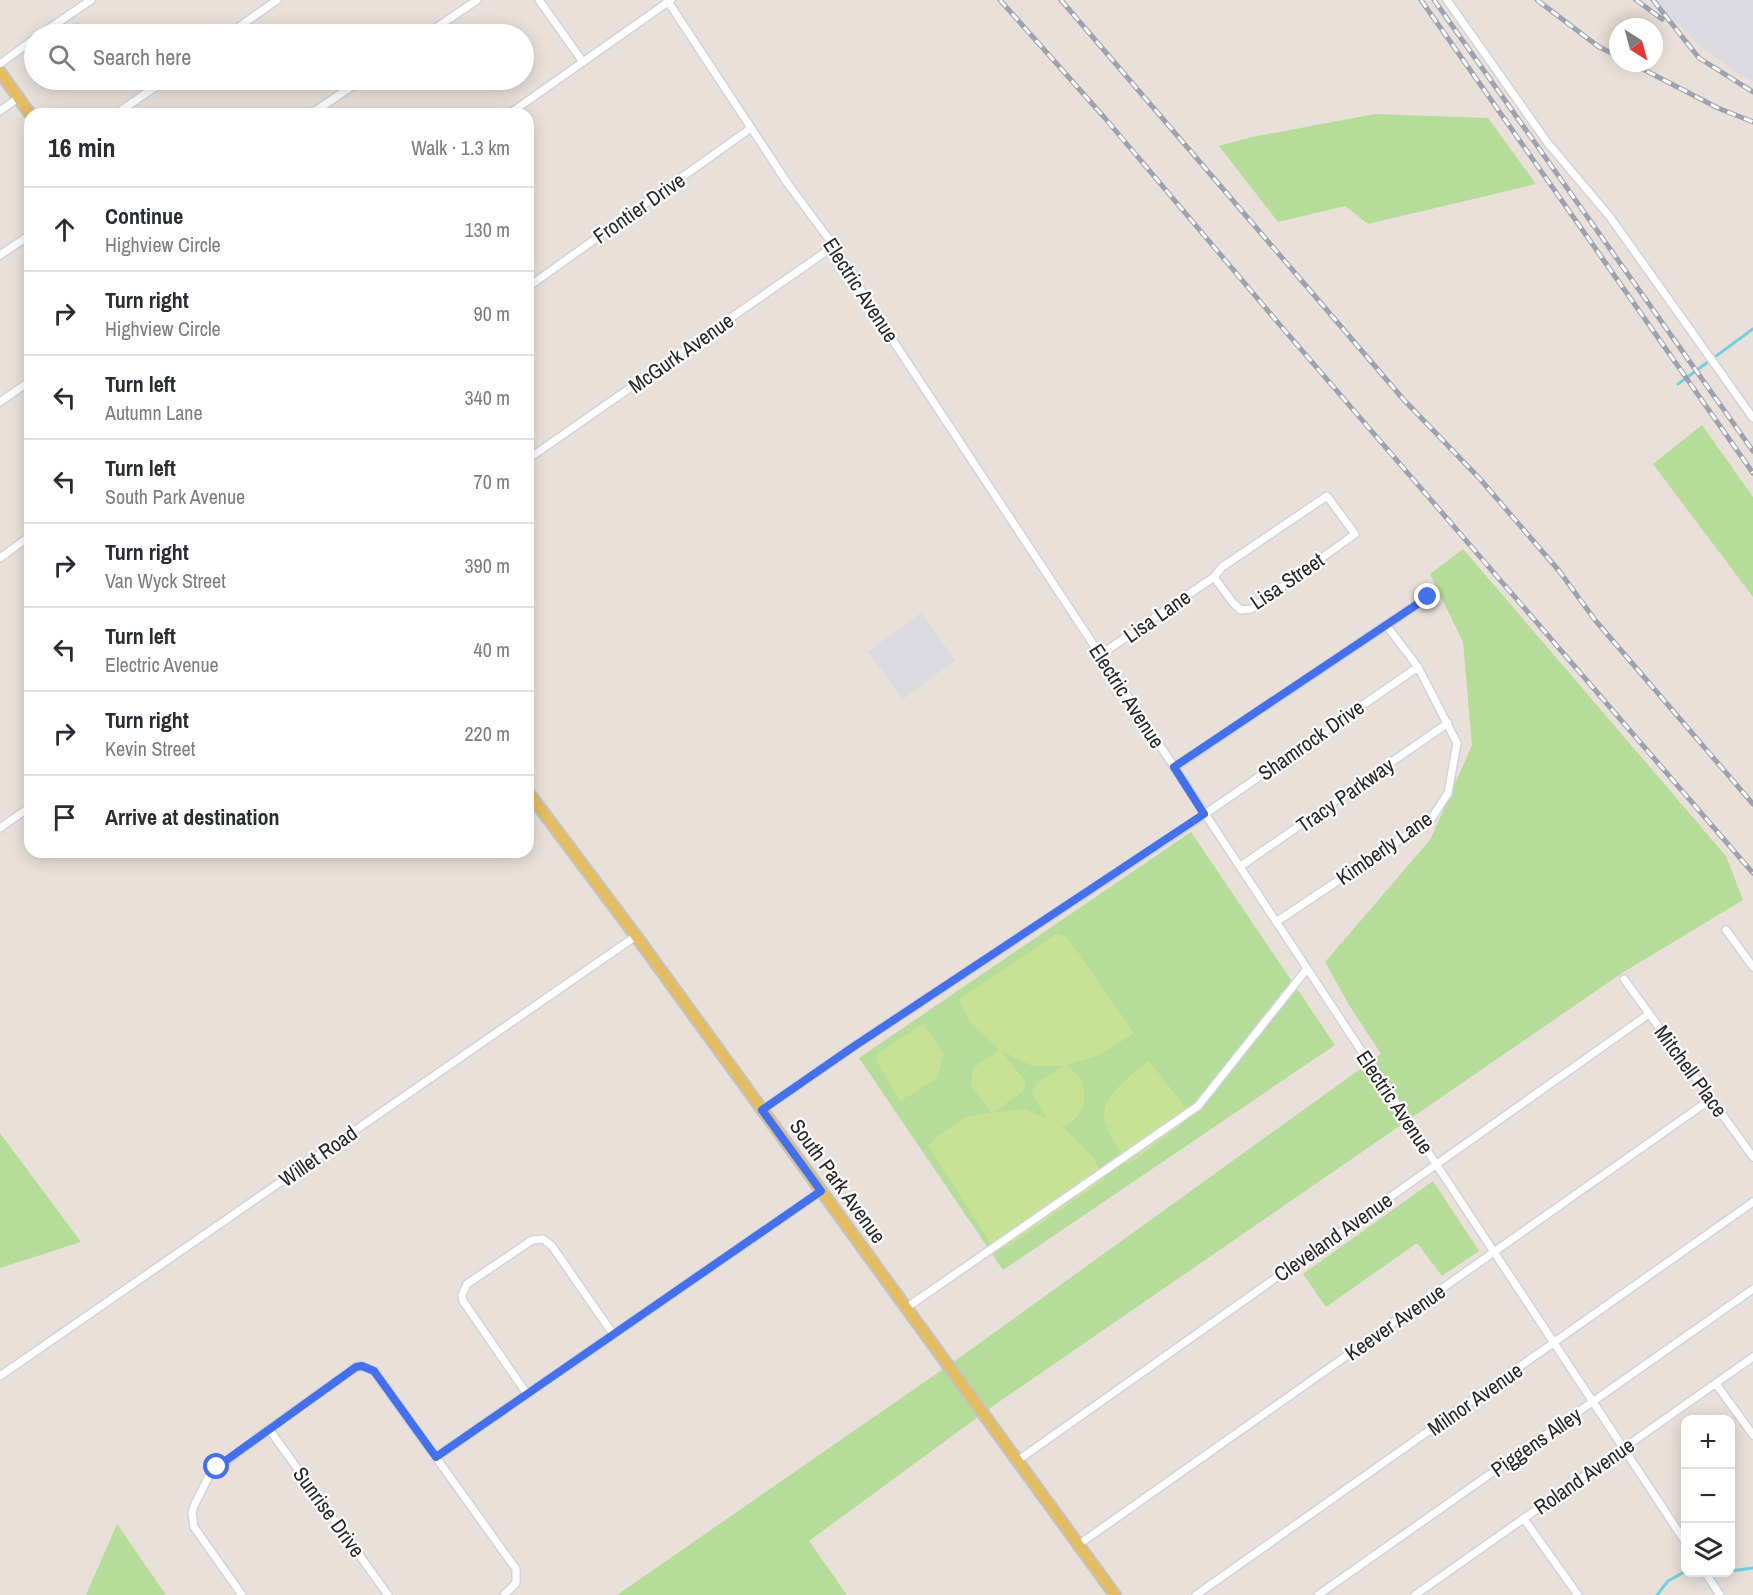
<!DOCTYPE html>
<html lang="en">
<head>
<meta charset="utf-8">
<style>
	:root { --surface:#fff; --page:#f7f7f7; --text:#2b2b33; --muted:#7c7c81; --line:#e1e1e2 }
	body { margin:0; font-family:"Archivo Narrow",sans-serif; background:var(--page); color:var(--text) }
	.controls { position:absolute; right:18px; bottom:18px; display:grid; overflow:hidden; border-radius:12px; box-shadow:0 3px 15px #0003 }
	.controls button { width:54px; height:54px; display:grid; place-items:center; padding:0; border:0; border-bottom:2px solid var(--line); background:var(--surface); color:var(--text); font:30px sans-serif }
	.compass { position:absolute; left:1609px; top:18px; width:54px; height:54px; border-radius:50%; background:var(--surface); box-shadow:0 3px 15px #0003; rotate:144deg }
	.stop { position:absolute; width:18px; height:18px; margin:-14px; border:4px solid #4470eb; border-radius:50%; background:#fff }
	.stop.end { background:#4470eb; border-color:#fff; box-shadow:0 2px 6px #0008 }
	.list { margin:0; padding:0; list-style:none }
	h2 { display:flex; justify-content:space-between; align-items:center; height:78px; margin:0; padding:0 24px; font-size:26px }
	h2 small { font-size:20px; font-weight:400; color:var(--muted) }
	.list li { display:grid; grid-template-columns:39px 1fr auto; gap:18px; align-items:center; box-sizing:border-box; height:84px; padding:0 24px; border-top:2px solid var(--line) }
	.list b { display:block; font-size:22px; white-space:nowrap }
	.list p { margin:0; font-size:20px; white-space:nowrap; color:var(--muted) }
	.list em { font-size:20px; font-style:normal; color:var(--muted) }
	.icon { flex:none; width:33px; height:33px; fill:none; stroke:currentColor; stroke-width:2; stroke-linecap:round; stroke-linejoin:round }
	.map { position:relative; flex:none; width:1753px; height:1595px; overflow:hidden }
	.search { position:absolute; background:var(--surface); box-shadow:0 3px 15px #0003; left:24px; top:24px; width:510px; height:66px; display:flex; align-items:center; gap:15px; box-sizing:border-box; padding:0 21px; border-radius:33px; color:var(--muted); font-size:22px }
	.panel { position:absolute; background:var(--surface); box-shadow:0 3px 15px #0003; left:24px; top:108px; width:510px; height:750px; border-radius:18px }
	.map>svg:first-child { display:block }
	.industrial { fill:#dbdae1 }
	.green { fill:#b5dc99 }
	.pitch { fill:#c8e295; fill-rule:evenodd }
	.lines { fill:none; stroke-linecap:round; stroke-linejoin:round }
	.stream { stroke:#73cee4; stroke-width:3 }
	.street-casing { stroke:#cfd3df; stroke-width:10 }
	.primary-casing { stroke:#c3c3c3; stroke-width:14 }
	.street { stroke:#fff; stroke-width:7 }
	.primary { stroke:#e4bc62; stroke-width:10 }
	.rail-casing { stroke:#9da1b0; stroke-width:5 }
	.rail { stroke:#fff; stroke-width:3; stroke-dasharray:9; stroke-linecap:butt }
	.route { stroke:#4470eb; stroke-width:8 }
	.labels { text-anchor:middle; dominant-baseline:central; stroke-width:4.5; stroke-linejoin:round; paint-order:stroke }
	.street-label { font-size:21px; fill:#272727; stroke:#fff }
</style>
</head>
<body>
<div class="map">
<svg width="1753" height="1595" viewBox="0 0 1753 1595">
	<rect width="100%" height="100%" fill="#e9e1d9"/>
	<path class="industrial" d="M 1654,0 L 1753,0 L 1753,81 L 1738,74 L 1703,48 Z
		M 921,613 L 955,660 L 903,699 L 868,652 Z"/>
	<path class="green" d="M 1375,114 L 1488,118 L 1536,184 L 1368,224 L 1345,206 L 1278,222 L 1219,146 L 1252,137 Z
		M 1702,425 L 1753,497 L 1753,597 L 1653,464 Z
		M 1463,549 L 1726,856 L 1743,900 L 1622,973 L 993,1406 L 809,1541 L 847,1595 L 617,1595 L 959,1358 L 1381,1054 L 1349,1005 L 1325,962 L 1430,840 L 1472,745 L 1463,642 L 1430,574 Z
		M 1191,832 L 1335,1045 L 1003,1270 L 859,1058 Z
		M 0,1133 L 81,1242 L 0,1268 Z
		M 1433,1181 L 1479,1251 L 1442,1276 L 1417,1243 L 1326,1307 L 1303,1274 Z
		M 117,1524 L 166,1595 L 86,1595 Z"/>
	<path class="pitch" d="M 1056,934 L 1067,937 L 1134,1033 L 1100,1055 L 1067,1065 L 1081,1079 L 1085,1095 L 1082,1110 L 1074,1120 L 1062,1127 L 1094,1158 L 1104,1180 L 1006,1248 L 992,1245 L 928,1146 L 937,1136 L 968,1116 L 992,1113 L 971,1086 L 973,1068 L 999,1050 L 970,1022 L 959,1000 ZM 1001,1051 L 1032,1066 L 1064,1066 L 1037,1083 L 1032,1094 L 1047,1119 L 1025,1109 L 993,1113 L 1023,1091 L 1026,1082 Z
		M 923,1024 L 944,1053 L 937,1078 L 900,1101 L 877,1062 L 876,1055 Z
		M 1149,1061 L 1185,1107 L 1182,1124 L 1128,1165 C 1121,1152 1110,1138 1105,1123 C 1097,1100 1133,1073 1149,1061 Z"/>
	<g class="lines">
		<path class="stream" d="M 1678,384 L 1753,329
			M 1730,1571 L 1753,1568
			M 1657,1595 L 1668,1581 L 1686,1571"/>
		<defs>
			<path id="street" d="M 539,0 L 583,62
				M 667,0 L 788,184 L 834,246 L 884,327 L 1686,1543
				M 1447,0 L 1547,142 L 1610,217 L 1753,418
				M 41,34 L 91,0
				M 229,34 L 277,0
				M 427,34 L 477,0
				M 0,64 L 34,39
				M 0,111 L 18,98
				M 116,114 L 165,80
				M 311,114 L 361,80
				M 509,114 L 671,0
				M 0,255 L 30,235
				M 528,287 L 751,128
				M 0,402 L 30,381
				M 528,459 L 834,246
				M 1327,496 L 1355,534 L 1251,609 L 1241,610 L 1233,603 L 1214,577 L 1222,567 Z
				M 0,558 L 30,536
				M 1100,655 L 1214,577
				M 1175,767 L 1428,597
				M 0,828 L 30,807
				M 1241,866 L 1448,723
				M 1276,922 L 1431,819 L 1448,793 L 1457,743 L 1418,667 L 1386,625
				M 1726,930 L 1753,967
				M 1624,979 L 1753,1157
				M 762,1110 L 853,1047 L 1205,814 L 1418,667
				M 906,1308 L 1198,1106 L 1306,970
				M 0,1376 L 636,936
				M 1716,1384 L 1753,1435
				M 527,1394 L 463,1301 L 462,1295 L 467,1284 L 532,1240 L 543,1239 L 552,1246 L 613,1334
				M 269,1429 L 388,1595
				M 436,1457 L 821,1191
				M 1017,1461 L 1649,1014
				M 1524,1519 L 1578,1595
				M 1078,1545 L 1711,1099
				M 1705,1572 L 1720,1595
				M 242,1595 L 194,1527 L 192,1513 L 194,1506 L 210,1474 L 269,1429 L 356,1367 L 362,1366 L 374,1371 L 516,1569 L 516,1583 L 504,1595
				M 1196,1595 L 1753,1202
				M 1318,1595 L 1753,1289
				M 1415,1595 L 1753,1357"/>
			<path id="primary" d="M 0,72 L 30,114
				M 528,792 L 636,936 L 1115,1595"/>
		</defs>
		<use href="#street" class="street-casing"/>
		<use href="#primary" class="primary-casing"/>
		<use href="#street" class="street"/>
		<use href="#primary" class="primary"/>
		<defs>
			<path id="rail" d="M 1000,0 L 1104,117 L 1280,325 L 1753,873
				M 1061,0 L 1404,400 L 1480,479 L 1560,572 L 1595,620 L 1753,804
				M 1421,0 L 1753,473
				M 1434,0 L 1753,451
				M 1537,0 L 1599,47 L 1618,56
				M 1636,0 L 1662,19
				M 1653,0 L 1699,58 L 1753,92
				M 1631,63 L 1718,108 L 1753,122"/>
		</defs>
		<use href="#rail" class="rail-casing"/>
		<use href="#rail" class="rail"/>
	</g>
	<g class="lines">
		<path class="route" d="M 217,1467 L 356,1367 L 362,1366 L 374,1371 L 436,1457 L 821,1191 L 762,1110 L 853,1047 L 1204,814 L 1174,767 L 1428,597"/>
	</g>
	<g class="labels">
		<g class="street-label">
			<text transform="translate(639 208) rotate(-35)">Frontier Drive</text>
			<text transform="translate(861 290) rotate(57)">Electric Avenue</text>
			<text transform="translate(681 353) rotate(-35)">McGurk Avenue</text>
			<text transform="translate(1287 581) rotate(-34)">Lisa Street</text>
			<text transform="translate(1157 616) rotate(-35)">Lisa Lane</text>
			<text transform="translate(1127 696) rotate(57)">Electric Avenue</text>
			<text transform="translate(1311 740) rotate(-35)">Shamrock Drive</text>
			<text transform="translate(1345 795) rotate(-35)">Tracy Parkway</text>
			<text transform="translate(1384 848) rotate(-35)">Kimberly Lane</text>
			<text transform="translate(1691 1071) rotate(54)">Mitchell Place</text>
			<text transform="translate(1395 1102) rotate(56)">Electric Avenue</text>
			<text transform="translate(318 1156) rotate(-35)">Willet Road</text>
			<text transform="translate(838 1181) rotate(54)">South Park Avenue</text>
			<text transform="translate(1333 1237) rotate(-35)">Cleveland Avenue</text>
			<text transform="translate(1395 1322) rotate(-35)">Keever Avenue</text>
			<text transform="translate(1475 1399) rotate(-35)">Milnor Avenue</text>
			<text transform="translate(1536 1442) rotate(-35)">Piggens Alley</text>
			<text transform="translate(1584 1476) rotate(-35)">Roland Avenue</text>
			<text transform="translate(329 1512) rotate(54)">Sunrise Drive</text>
		</g>
	</g>
</svg>
<div class="controls">
<button>+</button>
<button>−</button>
<button><svg class="icon" aria-label="layers" viewBox="0 0 24 24"><path d="M12 4l9 5-9 5-9-5zM3 14l9 5 9-5"/></svg></button>
</div>
<svg class="compass" viewBox="-18 -18 36 36"><path d="M0-13l5 13h-10z" fill="#e53935"/><path d="M0 13l5-13h-10z" fill="#7c7c81"/></svg>
<div class="stop" style="left:217px;top:1467px"></div>
<div class="stop end" style="left:1428px;top:597px"></div>
<div class="search"><svg class="icon" aria-label="search" viewBox="0 0 24 24"><circle cx="10" cy="10" r="6"/><path d="M15 15l6 6"/></svg>Search here</div>
<section class="panel">
<h2>16 min<small>Walk · 1.3 km</small></h2>
<ul class="list">
<li><svg class="icon" aria-label="ahead" viewBox="0 0 24 24"><path d="M12 20V5M6 11l6-6 6 6"/></svg><div><b>Continue</b><p>Highview Circle</p></div><em>130 m</em></li>
<li><svg class="icon" aria-label="right" viewBox="0 0 24 24"><path d="M7 20v-9h11M14 6l5 5-5 5"/></svg><div><b>Turn right</b><p>Highview Circle</p></div><em>90 m</em></li>
<li><svg class="icon" aria-label="left" viewBox="0 0 24 24"><path d="M17 20v-9H6M10 6l-5 5 5 5"/></svg><div><b>Turn left</b><p>Autumn Lane</p></div><em>340 m</em></li>
<li><svg class="icon" aria-label="left" viewBox="0 0 24 24"><path d="M17 20v-9H6M10 6l-5 5 5 5"/></svg><div><b>Turn left</b><p>South Park Avenue</p></div><em>70 m</em></li>
<li><svg class="icon" aria-label="right" viewBox="0 0 24 24"><path d="M7 20v-9h11M14 6l5 5-5 5"/></svg><div><b>Turn right</b><p>Van Wyck Street</p></div><em>390 m</em></li>
<li><svg class="icon" aria-label="left" viewBox="0 0 24 24"><path d="M17 20v-9H6M10 6l-5 5 5 5"/></svg><div><b>Turn left</b><p>Electric Avenue</p></div><em>40 m</em></li>
<li><svg class="icon" aria-label="right" viewBox="0 0 24 24"><path d="M7 20v-9h11M14 6l5 5-5 5"/></svg><div><b>Turn right</b><p>Kevin Street</p></div><em>220 m</em></li>
<li><svg class="icon" aria-label="arrive" viewBox="0 0 24 24"><path d="M6 21V4h12l-3 4 3 4H6"/></svg><div><b>Arrive at destination</b></div></li>
</ul>
</section>
</div>
</body>
</html>
